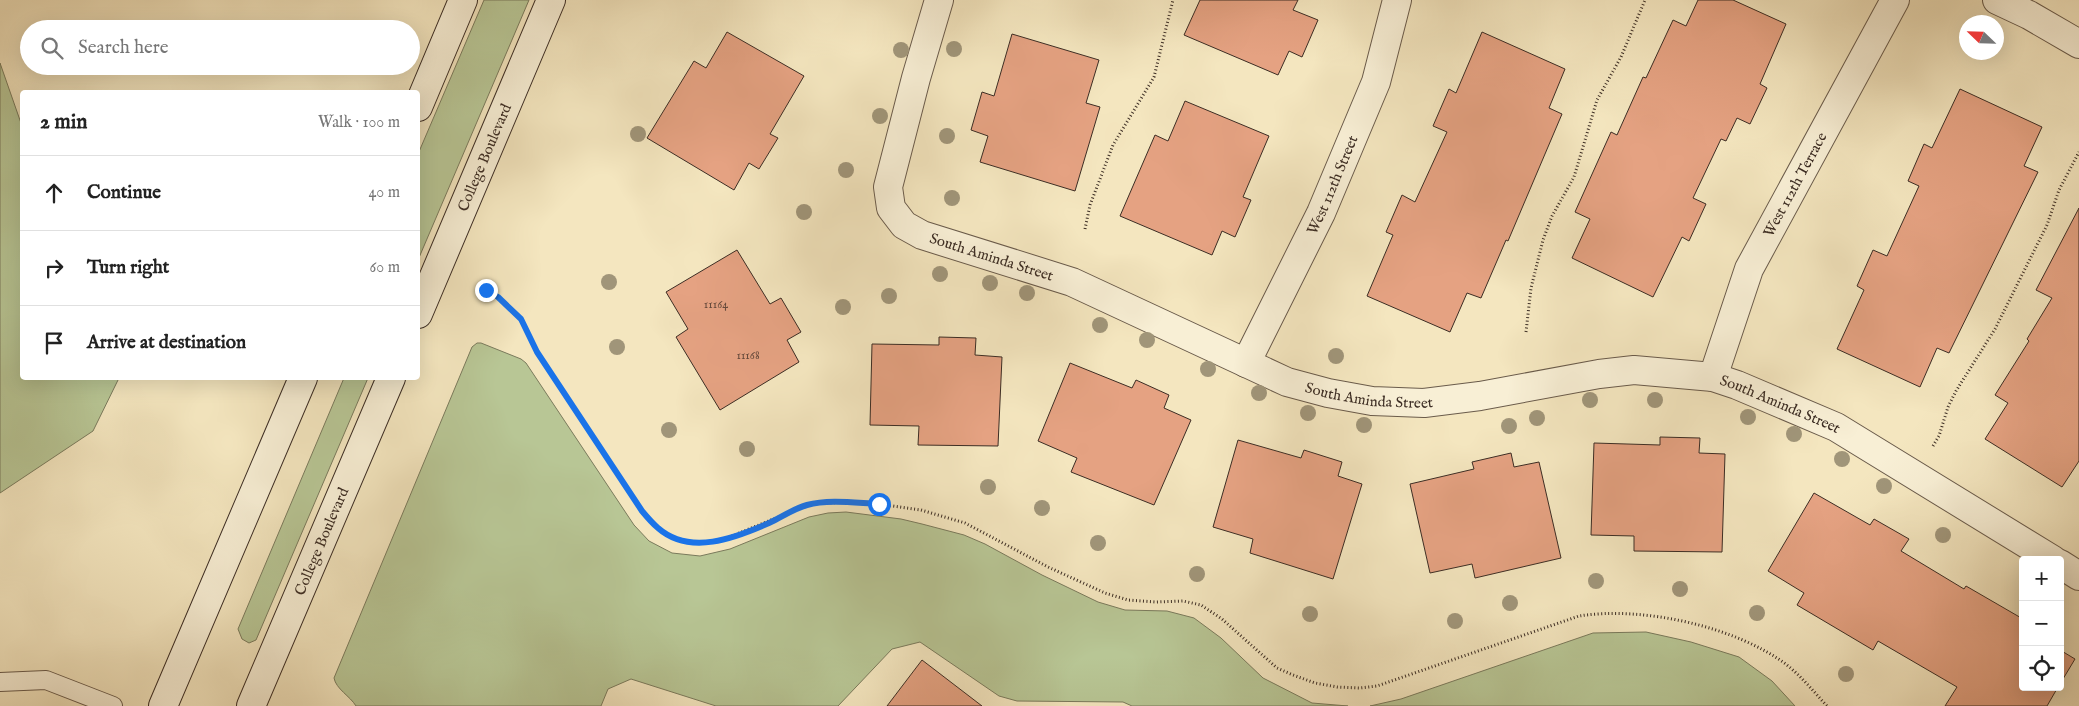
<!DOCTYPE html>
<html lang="en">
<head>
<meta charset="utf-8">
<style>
	:root { --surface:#fff; --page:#f2f2f2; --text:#222; --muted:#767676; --line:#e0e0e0 }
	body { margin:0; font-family:"IM FELL English",serif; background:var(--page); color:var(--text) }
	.controls { position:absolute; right:15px; bottom:15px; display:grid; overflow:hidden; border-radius:5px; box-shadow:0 5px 20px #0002 }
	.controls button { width:45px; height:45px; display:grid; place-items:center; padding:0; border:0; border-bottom:1px solid var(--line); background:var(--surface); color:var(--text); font:25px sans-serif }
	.compass { position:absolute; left:1959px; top:15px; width:45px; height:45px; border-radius:50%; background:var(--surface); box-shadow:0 5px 20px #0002; rotate:293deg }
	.stop { position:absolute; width:15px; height:15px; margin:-11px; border:4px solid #1a73e8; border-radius:50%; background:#fff }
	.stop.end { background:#1a73e8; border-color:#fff; box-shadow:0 1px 5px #0008 }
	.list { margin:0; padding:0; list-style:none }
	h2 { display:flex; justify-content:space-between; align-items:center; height:65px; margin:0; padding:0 20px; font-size:21px }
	h2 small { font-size:16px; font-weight:400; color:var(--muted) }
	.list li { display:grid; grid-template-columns:32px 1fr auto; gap:15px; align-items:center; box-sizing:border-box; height:75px; padding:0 20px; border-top:1px solid var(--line) }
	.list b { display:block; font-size:19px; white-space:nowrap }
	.list em { font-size:16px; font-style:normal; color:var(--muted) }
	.icon { flex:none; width:28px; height:28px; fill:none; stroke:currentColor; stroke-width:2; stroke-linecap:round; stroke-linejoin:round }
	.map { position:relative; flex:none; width:2079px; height:706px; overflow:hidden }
	.search { position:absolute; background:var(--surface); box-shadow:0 5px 20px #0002; left:20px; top:20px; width:400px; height:55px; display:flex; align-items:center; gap:12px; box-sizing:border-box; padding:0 18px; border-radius:28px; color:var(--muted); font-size:19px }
	.panel { position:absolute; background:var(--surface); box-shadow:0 5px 20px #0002; left:20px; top:90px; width:400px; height:290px; border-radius:5px }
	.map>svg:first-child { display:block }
	.green { fill:#b8c695; stroke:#7a7a5c }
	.building { fill:#e5a282; stroke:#3c2d24 }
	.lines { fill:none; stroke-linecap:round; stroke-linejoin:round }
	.lane-casing { stroke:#6a5b4b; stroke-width:20 }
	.street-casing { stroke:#6a5b4b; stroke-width:30 }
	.secondary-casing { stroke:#3c2d24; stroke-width:30 }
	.path { stroke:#3c2d24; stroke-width:3; stroke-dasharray:1 2.5; stroke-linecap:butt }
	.lane { stroke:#f8efd5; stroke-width:18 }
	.street { stroke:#f8efd5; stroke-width:28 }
	.secondary { stroke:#f8efd5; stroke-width:28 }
	.tree { fill:#a09579 }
	.route { stroke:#1a73e8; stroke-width:6 }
	.labels { text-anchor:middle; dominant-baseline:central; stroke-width:4; stroke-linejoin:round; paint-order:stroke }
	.number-label { font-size:12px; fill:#664a3c }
	.street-label { font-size:15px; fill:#3c2d24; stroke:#f8efd5 }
</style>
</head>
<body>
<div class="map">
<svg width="2079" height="706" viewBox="0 0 2079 706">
	<rect width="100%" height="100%" fill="#f4e6bf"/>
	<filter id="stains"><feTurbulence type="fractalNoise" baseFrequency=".004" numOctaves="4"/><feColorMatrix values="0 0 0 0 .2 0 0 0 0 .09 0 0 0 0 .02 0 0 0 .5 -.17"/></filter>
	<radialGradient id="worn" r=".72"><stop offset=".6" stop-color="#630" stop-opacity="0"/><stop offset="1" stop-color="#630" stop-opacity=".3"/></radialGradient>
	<path class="green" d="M 484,0 L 529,0 L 418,260 L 418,154 Z
		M 0,63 L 22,126 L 22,378 L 119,378 L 93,431 L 0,493 Z
		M 477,343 L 481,343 L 521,359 L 526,363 L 634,525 L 649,541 L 672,553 L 700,556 L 730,549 L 809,517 L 828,513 L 846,512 L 901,519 L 922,524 L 964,535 L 985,544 L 1042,575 L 1098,602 L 1125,610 L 1167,611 L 1194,618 L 1221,638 L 1263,678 L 1312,703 L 1348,706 L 1132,706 L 1123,702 L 1017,701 L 999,696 L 920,642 L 892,649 L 838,706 L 716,706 L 631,679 L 608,689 L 601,706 L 356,706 C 350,696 336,689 334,678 L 472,347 Z
		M 344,378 L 368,378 L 256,640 L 249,643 L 242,639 L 238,629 Z
		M 1646,632 L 1691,642 L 1739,657 L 1772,681 L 1795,706 L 1370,706 L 1401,699 L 1593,633 Z"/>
	<path class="building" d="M 1200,0 L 1298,0 L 1293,10 L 1318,20 L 1302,57 L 1289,51 L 1278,75 L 1184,35 Z
		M 1698,0 L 1733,0 L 1786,24 L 1760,84 L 1767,88 L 1750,124 L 1737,118 L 1726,141 L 1721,139 L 1693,198 L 1706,204 L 1689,241 L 1682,237 L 1653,297 L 1572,258 L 1590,219 L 1575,212 L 1611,132 L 1617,135 L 1643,77 L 1646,78 L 1673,20 L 1686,26 Z
		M 727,32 L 804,76 L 770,134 L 778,138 L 759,169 L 749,163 L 734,190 L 647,138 L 694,61 L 706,68 Z
		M 1482,32 L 1565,69 L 1549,108 L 1562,114 L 1508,241 L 1506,240 L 1481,298 L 1467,293 L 1450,332 L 1367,296 L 1393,235 L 1386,232 L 1402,195 L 1415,202 L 1447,132 L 1433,126 L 1449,89 L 1456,93 Z
		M 1012,34 L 1099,60 L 1086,103 L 1100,107 L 1075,191 L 980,162 L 988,136 L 971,130 L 982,92 L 994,96 Z
		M 1960,89 L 2042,127 L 2024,166 L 2038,172 L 1949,353 L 1937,348 L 1920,387 L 1837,349 L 1864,290 L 1857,286 L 1873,250 L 1887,256 L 1919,186 L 1908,181 L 1924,144 L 1932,148 Z
		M 1185,101 L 1269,136 L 1243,197 L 1251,200 L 1235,237 L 1222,231 L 1212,255 L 1120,216 L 1155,135 L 1168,141 Z
		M 2079,208 L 2079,461 L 2062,487 L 1985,439 L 2008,403 L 1995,395 L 2029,341 L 2027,339 L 2052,298 L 2036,290 Z
		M 737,250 L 770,304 L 781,298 L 801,332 L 787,340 L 799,362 L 720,410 L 676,337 L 688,329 L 666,292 Z
		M 939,337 L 976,338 L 975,355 L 1002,357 L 998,446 L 918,445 L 919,426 L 870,425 L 872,344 L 939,345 Z
		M 1070,363 L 1132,388 L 1136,380 L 1169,395 L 1164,408 L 1191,420 L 1154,505 L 1071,472 L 1077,458 L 1038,441 Z
		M 1660,437 L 1700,438 L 1699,453 L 1725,454 L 1722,552 L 1634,551 L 1634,536 L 1591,535 L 1594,443 L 1660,445 Z
		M 1238,440 L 1301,458 L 1304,450 L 1342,462 L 1338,476 L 1362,484 L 1333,579 L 1250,553 L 1253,539 L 1213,527 Z
		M 1511,453 L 1514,467 L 1539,462 L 1561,558 L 1475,578 L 1472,564 L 1430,573 L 1410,484 L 1474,469 L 1472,462 Z
		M 1814,493 L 1870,525 L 1874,519 L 1909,539 L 1901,551 L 1964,589 L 1966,586 L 2023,619 L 2023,687 L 2058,687 L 2047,706 L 1945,706 L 1957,687 L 1878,641 L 1873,650 L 1797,605 L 1804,593 L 1768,571 Z
		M 2060,650 L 2075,659 L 2060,684 Z
		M 922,660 L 982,706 L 887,706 Z"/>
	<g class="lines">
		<defs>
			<path id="lane" d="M 0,682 L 46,680 L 113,706"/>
			<g id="street">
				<path id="s1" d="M 939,0 L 916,78 L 888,187 L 891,208 L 904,225 L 922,235 L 1072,282 L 1287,382 L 1328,393 L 1372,401 L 1424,403 L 1480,396 L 1599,374 L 1634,370 L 1713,377 L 1737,385 L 1836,427 L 2053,560"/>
				<path d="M 1997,0 L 2029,15 L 2079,44"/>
				<path id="s2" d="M 1246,363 L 1321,213 L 1376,82 L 1397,0"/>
				<path id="s3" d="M 1713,377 L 1749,269 L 1895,0"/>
				<path d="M 2060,564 L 2079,576"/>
			</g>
			<g id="secondary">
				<path d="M 418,107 L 463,0"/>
				<path id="s4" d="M 418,314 L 551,0"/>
				<path d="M 163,706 L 303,378"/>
				<path id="s5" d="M 251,706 L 391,378"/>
			</g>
		</defs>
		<use href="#lane" class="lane-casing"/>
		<use href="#street" class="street-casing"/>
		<use href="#secondary" class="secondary-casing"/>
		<path class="path" d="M 1085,229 L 1090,205 L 1113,145 L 1154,77 L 1173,0
			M 486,290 L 498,297 L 521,319 L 537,352 L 642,511 C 669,541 687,550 727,538 L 810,504 L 847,502 L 879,504 L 921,510 L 965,523 L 1048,567 L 1105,593 L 1128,600 L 1156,602 L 1183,601 L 1201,605 L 1222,619 L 1277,668 L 1293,675 L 1315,683 L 1337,687 L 1360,688 L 1377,686 L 1579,616 C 1642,606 1735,626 1787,665 C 1802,677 1814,692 1827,706
			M 1526,332 L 1531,288 L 1543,240 L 1552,216 L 1574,177 L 1597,100 L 1621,57 L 1645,0
			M 1933,446 L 1939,436 L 1948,407 L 1956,391 L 1995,329 L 2047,225 L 2059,190 L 2079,152"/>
		<use href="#lane" class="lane"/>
		<use href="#street" class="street"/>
		<use href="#secondary" class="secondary"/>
	</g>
	<g class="tree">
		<circle cx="954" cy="49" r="8"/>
		<circle cx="901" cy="50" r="8"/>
		<circle cx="880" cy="116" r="8"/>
		<circle cx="638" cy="134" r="8"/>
		<circle cx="947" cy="136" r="8"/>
		<circle cx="846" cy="170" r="8"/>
		<circle cx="952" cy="198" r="8"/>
		<circle cx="804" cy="212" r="8"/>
		<circle cx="940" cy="274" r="8"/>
		<circle cx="609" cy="282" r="8"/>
		<circle cx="990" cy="283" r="8"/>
		<circle cx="1027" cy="293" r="8"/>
		<circle cx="889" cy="296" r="8"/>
		<circle cx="843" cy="307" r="8"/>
		<circle cx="1100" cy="325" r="8"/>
		<circle cx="1147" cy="340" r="8"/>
		<circle cx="617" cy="347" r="8"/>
		<circle cx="1336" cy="356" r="8"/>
		<circle cx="1208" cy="369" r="8"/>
		<circle cx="1259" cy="393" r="8"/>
		<circle cx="1590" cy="400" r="8"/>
		<circle cx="1655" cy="400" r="8"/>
		<circle cx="1308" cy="413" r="8"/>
		<circle cx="1748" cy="417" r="8"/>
		<circle cx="1537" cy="418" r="8"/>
		<circle cx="1364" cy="425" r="8"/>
		<circle cx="1509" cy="426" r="8"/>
		<circle cx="669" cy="430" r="8"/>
		<circle cx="1794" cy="434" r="8"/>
		<circle cx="747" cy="449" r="8"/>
		<circle cx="1842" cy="459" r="8"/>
		<circle cx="1884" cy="486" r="8"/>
		<circle cx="988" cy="487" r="8"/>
		<circle cx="1042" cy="508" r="8"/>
		<circle cx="1943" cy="535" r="8"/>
		<circle cx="1098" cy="543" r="8"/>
		<circle cx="1197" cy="574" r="8"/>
		<circle cx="1596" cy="581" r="8"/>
		<circle cx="1680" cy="589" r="8"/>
		<circle cx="1510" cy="603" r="8"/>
		<circle cx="1757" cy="613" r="8"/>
		<circle cx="1310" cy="614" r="8"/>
		<circle cx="1455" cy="621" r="8"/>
		<circle cx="1846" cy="674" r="8"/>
	</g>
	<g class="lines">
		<path class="route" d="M 486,290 L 498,297 L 521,319 L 537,352 L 642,511 C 647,517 652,523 658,528 C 690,556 735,538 769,523 C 782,517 793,509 807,505 C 829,499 856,503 879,504"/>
	</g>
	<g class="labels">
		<g class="number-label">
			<text x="716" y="304">11164</text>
			<text x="748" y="355">11168</text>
		</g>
		<g class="street-label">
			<text stroke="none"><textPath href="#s4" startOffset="170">College Boulevard</textPath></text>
			<text stroke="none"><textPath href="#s2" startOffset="198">West 112th Street</textPath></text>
			<text stroke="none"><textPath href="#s3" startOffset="210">West 112th Terrace</textPath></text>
			<text stroke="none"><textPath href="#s1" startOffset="330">South Aminda Street</textPath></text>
			<text stroke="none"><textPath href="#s1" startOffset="735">South Aminda Street</textPath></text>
			<text stroke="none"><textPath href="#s1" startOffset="1155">South Aminda Street</textPath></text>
			<text stroke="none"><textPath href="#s5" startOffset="179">College Boulevard</textPath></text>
		</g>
	</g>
	<rect width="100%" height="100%" filter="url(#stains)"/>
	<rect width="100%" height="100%" fill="url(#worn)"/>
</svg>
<div class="controls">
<button>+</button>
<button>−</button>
<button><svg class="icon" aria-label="locate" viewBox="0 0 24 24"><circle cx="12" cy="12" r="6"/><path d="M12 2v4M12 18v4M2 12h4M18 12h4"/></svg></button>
</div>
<svg class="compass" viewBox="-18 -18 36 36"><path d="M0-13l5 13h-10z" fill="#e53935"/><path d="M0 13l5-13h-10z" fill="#767676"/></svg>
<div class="stop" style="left:879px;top:504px"></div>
<div class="stop end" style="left:486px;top:290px"></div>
<div class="search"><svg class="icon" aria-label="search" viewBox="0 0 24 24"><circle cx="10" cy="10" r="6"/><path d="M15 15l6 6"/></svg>Search here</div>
<section class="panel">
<h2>2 min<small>Walk · 100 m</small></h2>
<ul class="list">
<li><svg class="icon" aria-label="ahead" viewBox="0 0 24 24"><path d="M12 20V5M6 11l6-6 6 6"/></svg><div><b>Continue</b></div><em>40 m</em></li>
<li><svg class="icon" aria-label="right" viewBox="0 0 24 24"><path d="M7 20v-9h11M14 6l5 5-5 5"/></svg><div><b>Turn right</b></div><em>60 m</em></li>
<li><svg class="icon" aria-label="arrive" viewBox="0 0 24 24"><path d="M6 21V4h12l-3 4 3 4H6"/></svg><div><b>Arrive at destination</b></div></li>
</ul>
</section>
</div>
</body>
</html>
